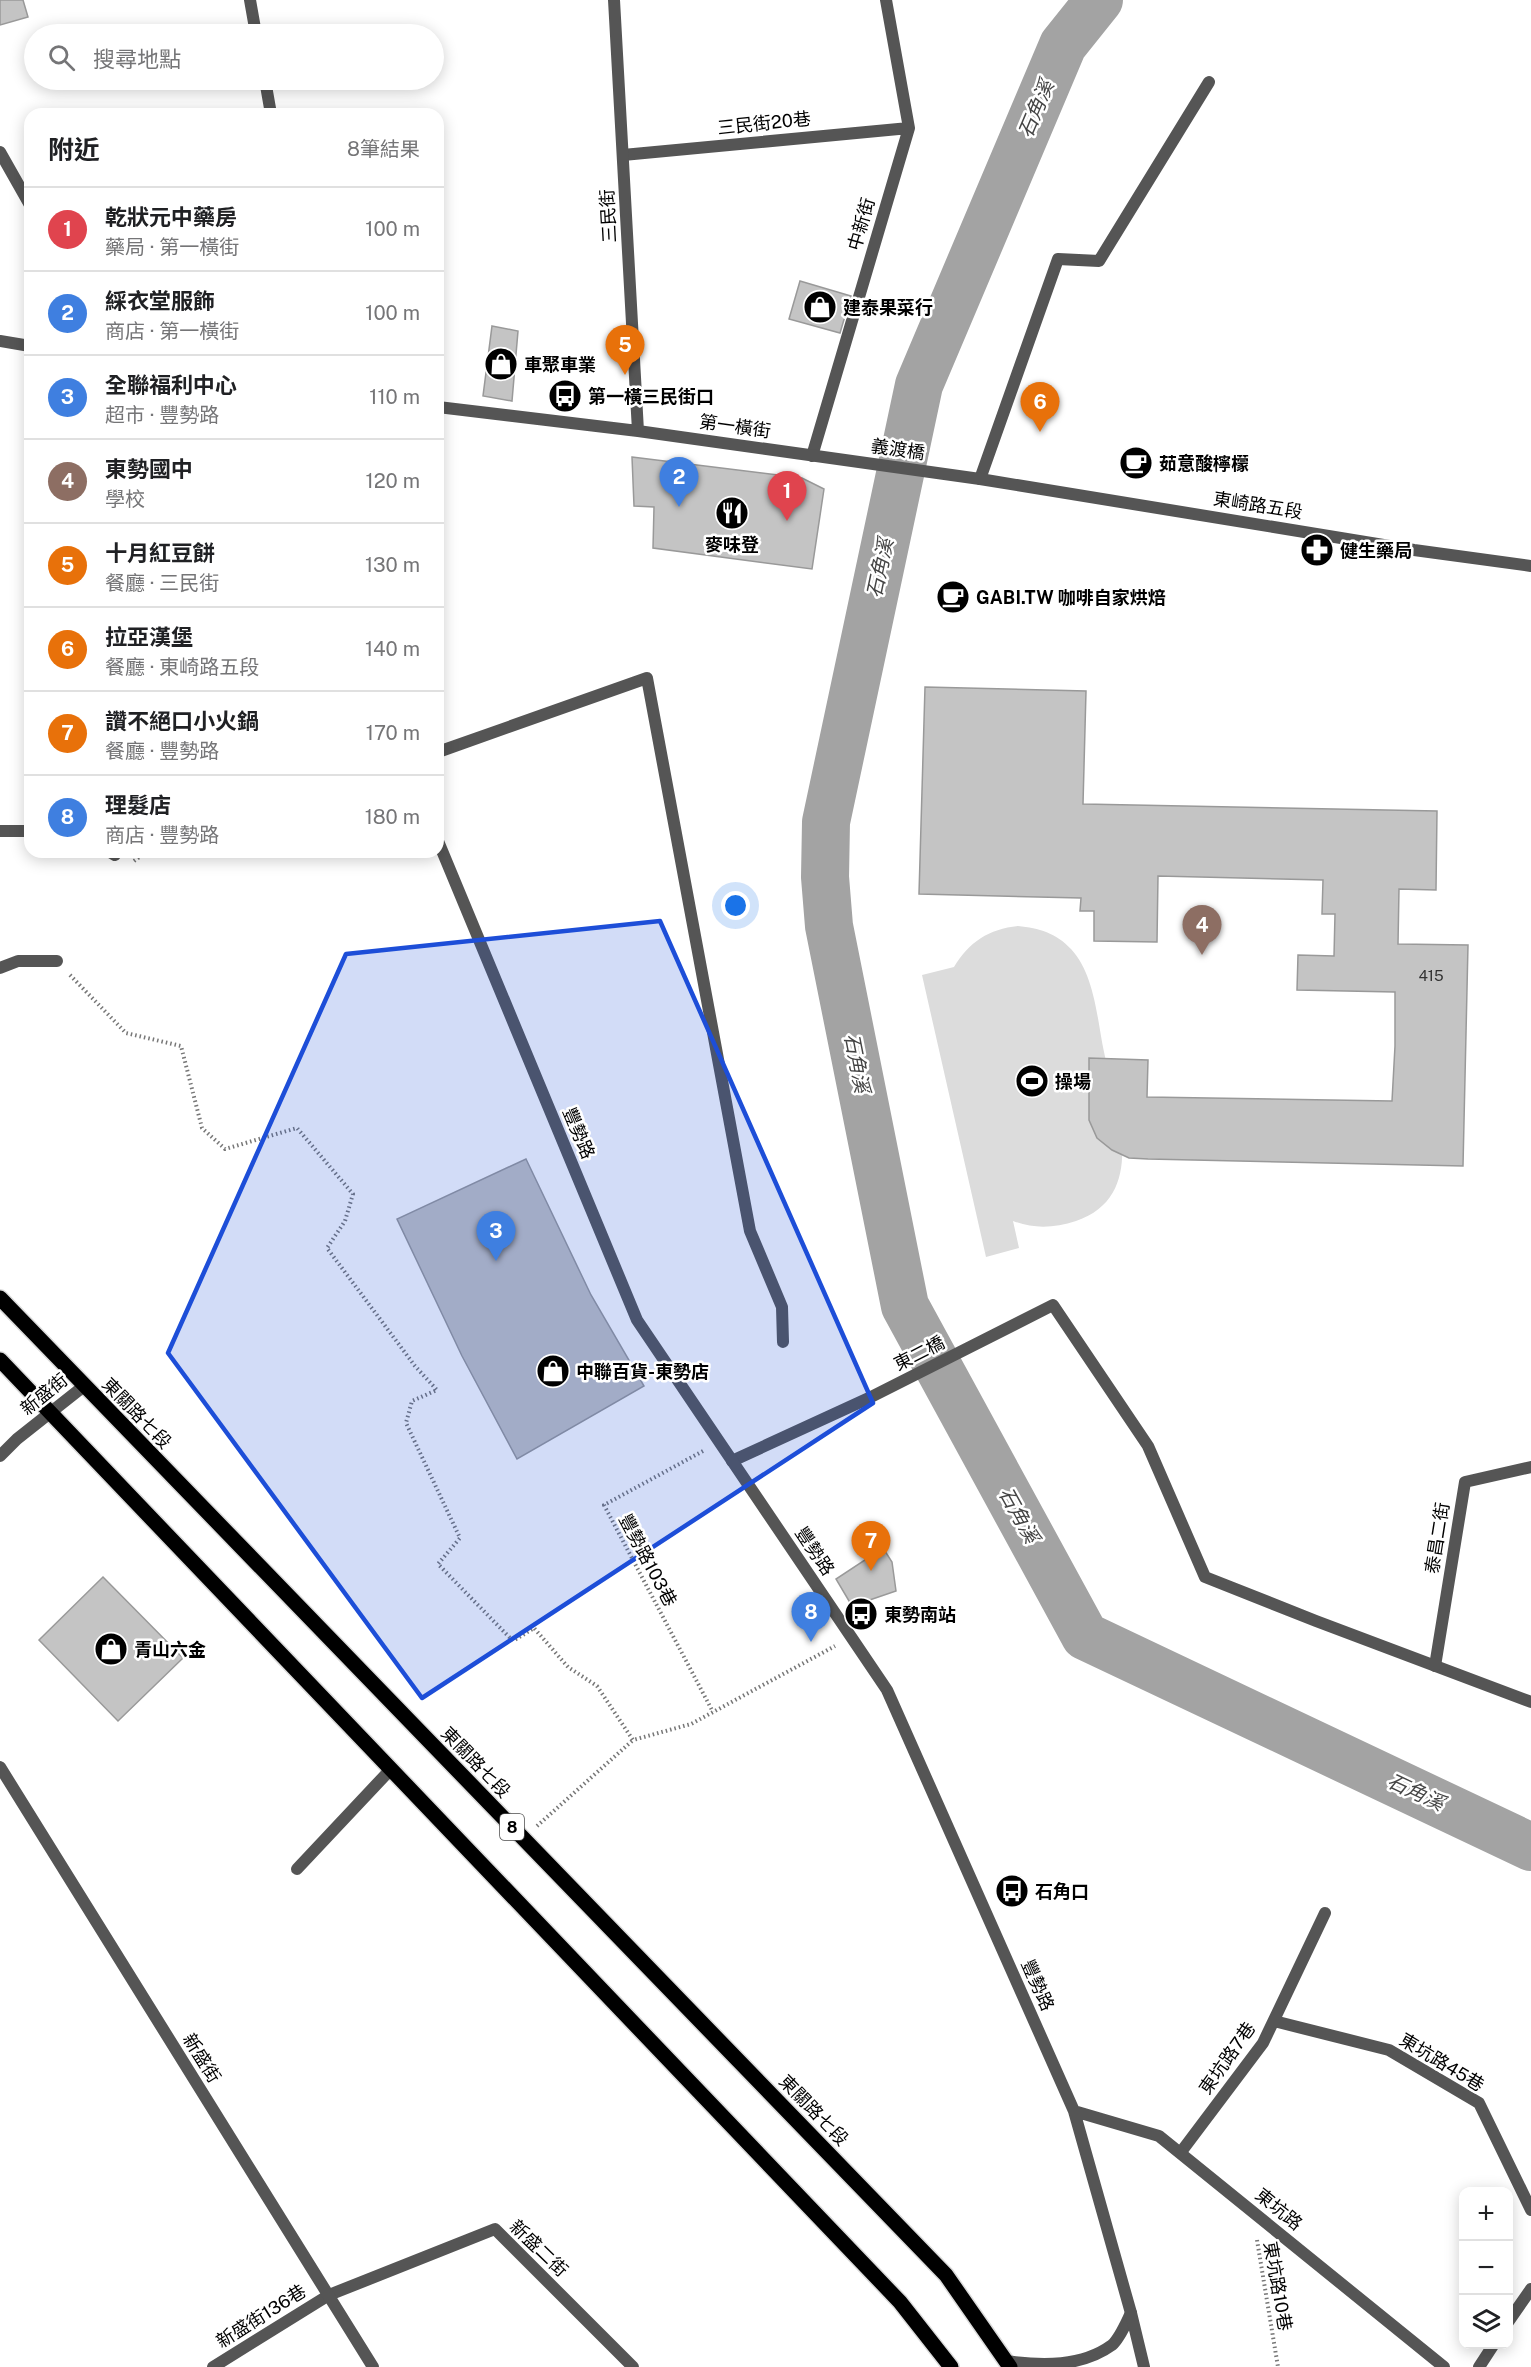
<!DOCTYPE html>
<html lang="zh-TW">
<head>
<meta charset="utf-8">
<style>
	:root { --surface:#fff; --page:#f2f2f2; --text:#202124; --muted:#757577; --line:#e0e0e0; --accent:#d93025 }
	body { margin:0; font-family:"Public Sans","Noto Sans TC",sans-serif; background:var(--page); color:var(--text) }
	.controls { position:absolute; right:18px; bottom:18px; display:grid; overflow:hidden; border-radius:12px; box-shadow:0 3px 15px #0003 }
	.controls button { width:54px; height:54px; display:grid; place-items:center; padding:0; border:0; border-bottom:2px solid var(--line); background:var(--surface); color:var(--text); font:30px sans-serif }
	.you { position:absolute; left:736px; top:906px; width:21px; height:21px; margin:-15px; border:4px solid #fff; border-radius:50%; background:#1a73e8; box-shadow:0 0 0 9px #1a73e833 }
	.badge { display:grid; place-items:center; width:39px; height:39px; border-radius:50%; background:var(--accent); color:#fff; font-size:20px; font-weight:700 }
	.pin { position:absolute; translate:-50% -50px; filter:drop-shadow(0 2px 3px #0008) }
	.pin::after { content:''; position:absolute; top:32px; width:21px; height:18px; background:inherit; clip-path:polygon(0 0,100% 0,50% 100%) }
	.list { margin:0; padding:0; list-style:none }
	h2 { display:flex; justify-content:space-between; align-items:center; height:78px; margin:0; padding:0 24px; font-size:26px }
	h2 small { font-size:20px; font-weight:400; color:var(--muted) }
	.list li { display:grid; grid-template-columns:39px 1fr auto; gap:18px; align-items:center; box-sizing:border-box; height:84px; padding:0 24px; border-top:2px solid var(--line) }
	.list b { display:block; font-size:22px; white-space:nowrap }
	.list p { margin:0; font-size:20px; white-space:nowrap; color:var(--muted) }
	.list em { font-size:20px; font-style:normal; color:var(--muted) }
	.icon { flex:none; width:33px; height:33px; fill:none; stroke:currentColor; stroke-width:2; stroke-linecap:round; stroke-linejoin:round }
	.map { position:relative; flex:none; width:1531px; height:2367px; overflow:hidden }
	.search { position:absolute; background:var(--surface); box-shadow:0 3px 15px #0003; left:24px; top:24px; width:420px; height:66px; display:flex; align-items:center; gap:15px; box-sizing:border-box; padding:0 21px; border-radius:33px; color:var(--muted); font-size:22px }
	.panel { position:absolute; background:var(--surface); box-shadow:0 3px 15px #0003; left:24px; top:108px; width:420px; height:750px; border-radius:18px }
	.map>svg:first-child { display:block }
	.green { fill:#dcdcdc }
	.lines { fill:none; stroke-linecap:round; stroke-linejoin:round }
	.river { stroke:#a3a3a3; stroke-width:48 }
	.building { fill:#c4c4c4; stroke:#999; stroke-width:1.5 }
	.primary-casing { stroke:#dbdbdb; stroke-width:18 }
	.path { stroke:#777; stroke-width:4; stroke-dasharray:1.5 3; stroke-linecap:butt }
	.service { stroke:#555; stroke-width:12 }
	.minor { stroke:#555; stroke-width:12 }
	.tertiary { stroke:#555; stroke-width:12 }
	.primary { stroke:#000; stroke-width:15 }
	.marked { fill:#1d4ed8; fill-opacity:0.2; stroke:#1d4ed8; stroke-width:4.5; stroke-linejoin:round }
	.labels { text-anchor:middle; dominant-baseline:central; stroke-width:5; stroke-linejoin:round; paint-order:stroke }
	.number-label { font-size:15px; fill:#313131 }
	.shield { fill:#fff; stroke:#4c4c4c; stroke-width:1.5 }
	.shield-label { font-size:16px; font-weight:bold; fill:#000 }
	.street-label { font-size:18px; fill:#000; stroke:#fff }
	.poi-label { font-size:18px; font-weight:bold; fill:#000; stroke:#fff; text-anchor:start }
	.water-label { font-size:20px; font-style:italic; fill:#444; stroke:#fff }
</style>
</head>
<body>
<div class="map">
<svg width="1531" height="2367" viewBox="0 0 1531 2367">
	<rect width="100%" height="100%" fill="#fff"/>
	<path class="green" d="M 1018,926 C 1039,928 1056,933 1071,949 C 1095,975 1097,1019 1104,1052 C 1116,1107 1150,1196 1076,1221 C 1054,1228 1034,1229 1013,1221 L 1019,1248 L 986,1257 L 922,975 L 954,967 C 969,942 989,929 1018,926 Z"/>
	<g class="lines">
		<path class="river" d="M 1099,0 L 1063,45 L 919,385 L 826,822 L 825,877 L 829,926 L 905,1306 L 1085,1636 L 1531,1847"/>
	</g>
	<path class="building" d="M 0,0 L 23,0 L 28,17 L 0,25 Z
		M 800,281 L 851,296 L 840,333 L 789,319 Z
		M 492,326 L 518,331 L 512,401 L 483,396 Z
		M 632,457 L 802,478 L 824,489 L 812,569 L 653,548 L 654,507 L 634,506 Z
		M 925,687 L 1086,691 L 1083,804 L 1437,811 L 1436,890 L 1399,889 L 1398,944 L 1468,945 L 1463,1166 L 1148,1159 L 1129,1158 L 1112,1150 L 1097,1138 L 1089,1120 L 1089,1058 L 1148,1060 L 1147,1097 L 1392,1101 L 1395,1046 L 1395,992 L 1297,990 L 1298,955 L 1334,956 L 1335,914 L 1322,914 L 1323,880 L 1158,876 L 1157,942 L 1094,941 L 1094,911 L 1080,911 L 1081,898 L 919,894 Z
		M 526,1159 L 591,1295 L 644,1386 L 517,1459 L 462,1356 L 397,1219 Z
		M 883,1548 L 892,1562 L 896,1591 L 852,1606 L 836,1579 Z
		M 103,1577 L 183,1658 L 118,1721 L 39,1640 Z"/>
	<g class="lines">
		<defs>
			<path id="primary" d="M 0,1298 L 946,2275 L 1010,2367
				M 0,1360 L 900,2302 L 951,2367"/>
		</defs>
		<use href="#primary" class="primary-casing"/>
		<path class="path" d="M 134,861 L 146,852
			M 70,975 L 126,1033 L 181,1046 L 202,1128 L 225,1149 L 297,1128 L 353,1194 L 345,1221 L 327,1248 L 415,1366 L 437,1390 L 412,1401 L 406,1423 L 460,1538 L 438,1564 L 513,1641 L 534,1628 L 568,1667 L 597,1686 L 633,1740 L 691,1724 L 835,1646
			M 703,1451 L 604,1505 L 713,1712
			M 537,1826 L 633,1740
			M 1257,2240 L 1278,2367"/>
		<path class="service" d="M 623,155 L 909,128
			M 812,456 L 909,128 L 886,0
			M 980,479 L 1058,259 L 1099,261 L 1209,82
			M 438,752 L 647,678 L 750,1231 L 782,1307 L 783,1342
			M 0,831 L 30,831
			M 110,852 L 115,855
			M 0,968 L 18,961 L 57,961
			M 732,1461 L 869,1398 L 1053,1305 L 1148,1446 L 1205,1577 L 1316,1621 L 1531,1702
			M 297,1869 L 391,1769
			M 1274,2021 L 1389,2050 L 1479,2103 L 1531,2210
			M 1181,2152 L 1263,2043 L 1325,1913
			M 1508,2322 L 1531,2289
			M 213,2367 L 329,2295 L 495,2229 L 633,2367
			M 1479,2367 L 1494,2344"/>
		<path class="minor" d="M 0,152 L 30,205
			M 0,1456 L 17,1439 L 84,1386
			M 1435,1666 L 1465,1482 L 1531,1467
			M 0,1767 L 373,2367
			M 1006,2361 C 1042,2366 1082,2367 1112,2345 C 1120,2338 1126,2323 1131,2313"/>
		<path class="tertiary" d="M 250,0 L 256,34
			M 614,0 L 638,431
			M 265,80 L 271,114
			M 0,341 L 30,346
			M 438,407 L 638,431 L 980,479 L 1414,550 L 1531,566
			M 438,841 L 637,1320 L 887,1690 L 1074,2111 L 1131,2313 L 1144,2367
			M 1074,2111 L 1159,2136 L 1444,2367"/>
		<use href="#primary" class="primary"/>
	</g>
	<path class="marked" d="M 660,921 L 873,1403 L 422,1698 L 168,1353 L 346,954 Z"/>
	<defs>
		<symbol id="shop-disc" viewBox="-11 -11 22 22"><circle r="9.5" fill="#000" stroke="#fff"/><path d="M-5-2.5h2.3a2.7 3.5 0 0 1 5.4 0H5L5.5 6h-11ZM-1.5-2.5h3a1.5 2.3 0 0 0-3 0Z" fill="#fff"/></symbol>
		<symbol id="bus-disc" viewBox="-11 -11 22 22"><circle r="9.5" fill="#000" stroke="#fff"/><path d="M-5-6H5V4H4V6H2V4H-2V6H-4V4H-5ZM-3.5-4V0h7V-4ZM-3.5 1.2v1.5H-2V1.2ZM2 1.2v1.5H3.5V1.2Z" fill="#fff"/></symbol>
		<symbol id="cafe-disc" viewBox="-11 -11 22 22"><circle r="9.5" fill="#000" stroke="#fff"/><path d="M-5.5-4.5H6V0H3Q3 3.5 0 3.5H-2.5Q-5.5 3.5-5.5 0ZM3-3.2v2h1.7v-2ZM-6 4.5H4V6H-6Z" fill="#fff"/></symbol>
		<symbol id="restaurant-disc" viewBox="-11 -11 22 22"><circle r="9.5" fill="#000" stroke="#fff"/><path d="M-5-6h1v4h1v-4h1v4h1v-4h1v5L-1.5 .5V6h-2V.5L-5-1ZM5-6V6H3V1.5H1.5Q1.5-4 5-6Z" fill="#fff"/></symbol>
		<symbol id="pharmacy-disc" viewBox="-11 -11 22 22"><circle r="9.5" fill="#000" stroke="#fff"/><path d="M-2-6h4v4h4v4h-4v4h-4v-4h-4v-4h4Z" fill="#fff"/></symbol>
		<symbol id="stadium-disc" viewBox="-11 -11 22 22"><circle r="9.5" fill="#000" stroke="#fff"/><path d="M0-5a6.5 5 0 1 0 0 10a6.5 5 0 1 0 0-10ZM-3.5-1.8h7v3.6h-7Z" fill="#fff"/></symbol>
	</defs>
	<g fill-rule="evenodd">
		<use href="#shop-disc" x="801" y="288" width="38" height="38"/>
		<use href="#shop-disc" x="482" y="345" width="38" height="38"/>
		<use href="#bus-disc" x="546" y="377" width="38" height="38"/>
		<use href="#cafe-disc" x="1117" y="444" width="38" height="38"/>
		<use href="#restaurant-disc" x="713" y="494" width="38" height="38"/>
		<use href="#pharmacy-disc" x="1298" y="531" width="38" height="38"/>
		<use href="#cafe-disc" x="934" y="578" width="38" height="38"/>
		<use href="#stadium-disc" x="1013" y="1062" width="38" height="38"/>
		<use href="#shop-disc" x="534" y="1352" width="38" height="38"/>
		<use href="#bus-disc" x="842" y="1595" width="38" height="38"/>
		<use href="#shop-disc" x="92" y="1630" width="38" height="38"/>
		<use href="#bus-disc" x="993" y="1872" width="38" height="38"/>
	</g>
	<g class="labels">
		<g class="number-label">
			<text x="1431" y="975">415</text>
		</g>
		<rect class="shield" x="500" y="1814" width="24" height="26" rx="4.5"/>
		<g class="shield-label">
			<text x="512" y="1827">8</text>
		</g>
		<g class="street-label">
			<text transform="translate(764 123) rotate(-6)">三民街20巷</text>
			<text transform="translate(608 216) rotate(-93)">三民街</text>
			<text transform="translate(861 224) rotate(-74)">中新街</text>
			<text transform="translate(735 426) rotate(8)">第一橫街</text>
			<text transform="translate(898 449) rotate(8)">義渡橋</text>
			<text transform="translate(1258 505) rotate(9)">東崎路五段</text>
			<text transform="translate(579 1133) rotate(67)">豐勢路</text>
			<text transform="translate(919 1353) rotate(-27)">東二橋</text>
			<text transform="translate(44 1394) rotate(-39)">新盛街</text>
			<text transform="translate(137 1413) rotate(46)">東關路七段</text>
			<text transform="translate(1437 1538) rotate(-81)">泰昌二街</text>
			<text transform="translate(815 1551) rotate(56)">豐勢路</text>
			<text transform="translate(648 1560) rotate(62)">豐勢路103巷</text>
			<text transform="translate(476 1762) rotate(46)">東關路七段</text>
			<text transform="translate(1038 1985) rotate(66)">豐勢路</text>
			<text transform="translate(202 2058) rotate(58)">新盛街</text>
			<text transform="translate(1227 2058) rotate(-55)">東坑路7巷</text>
			<text transform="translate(1442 2062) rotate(31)">東坑路45巷</text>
			<text transform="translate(814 2110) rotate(46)">東關路七段</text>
			<text transform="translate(1279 2209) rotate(39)">東坑路</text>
			<text transform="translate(539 2248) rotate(44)">新盛二街</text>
			<text transform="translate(1278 2286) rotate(80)">東坑路10巷</text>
			<text transform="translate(261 2316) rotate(-32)">新盛街136巷</text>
		</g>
		<g class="poi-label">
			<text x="843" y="307">建泰果菜行</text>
			<text x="524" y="364">車聚車業</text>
			<text x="588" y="396">第一橫三民街口</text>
			<text x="1159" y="463">茹意酸檸檬</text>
			<text x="732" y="544" text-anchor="middle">麥味登</text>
			<text x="1340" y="550">健生藥局</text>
			<text x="976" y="597">GABI.TW 咖啡自家烘焙</text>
			<text x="1055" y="1081">操場</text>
			<text x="576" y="1371">中聯百貨-東勢店</text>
			<text x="884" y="1614">東勢南站</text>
			<text x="134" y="1649">青山六金</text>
			<text x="1035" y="1891">石角口</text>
		</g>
		<g class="water-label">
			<text transform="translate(1036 109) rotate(-67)">石角溪</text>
			<text transform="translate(880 568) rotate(-78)">石角溪</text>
			<text transform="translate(857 1063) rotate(79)">石角溪</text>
			<text transform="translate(1019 1515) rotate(61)">石角溪</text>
			<text transform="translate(1416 1792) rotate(25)">石角溪</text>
		</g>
	</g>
</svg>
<div class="controls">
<button>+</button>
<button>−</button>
<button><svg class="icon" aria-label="layers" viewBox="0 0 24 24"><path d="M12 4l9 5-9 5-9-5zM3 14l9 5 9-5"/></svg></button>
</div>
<div class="you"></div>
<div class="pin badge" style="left:787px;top:521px;background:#e0444e">1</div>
<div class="pin badge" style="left:679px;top:507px;background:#3f7fe0">2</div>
<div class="pin badge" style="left:496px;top:1261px;background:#3f7fe0">3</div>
<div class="pin badge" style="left:1202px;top:955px;background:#8d6e63">4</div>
<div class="pin badge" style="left:625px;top:375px;background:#e8710a">5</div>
<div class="pin badge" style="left:1040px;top:432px;background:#e8710a">6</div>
<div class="pin badge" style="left:871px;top:1571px;background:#e8710a">7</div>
<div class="pin badge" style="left:811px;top:1642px;background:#3f7fe0">8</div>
<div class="search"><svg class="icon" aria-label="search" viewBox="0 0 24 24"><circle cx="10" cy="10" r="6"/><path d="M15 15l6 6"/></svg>搜尋地點</div>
<section class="panel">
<h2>附近<small>8筆結果</small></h2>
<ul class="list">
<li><span class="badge" style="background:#e0444e">1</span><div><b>乾狀元中藥房</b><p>藥局 · 第一橫街</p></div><em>100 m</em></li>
<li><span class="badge" style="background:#3f7fe0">2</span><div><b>綵衣堂服飾</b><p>商店 · 第一橫街</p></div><em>100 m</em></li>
<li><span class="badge" style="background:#3f7fe0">3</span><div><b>全聯福利中心</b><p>超市 · 豐勢路</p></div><em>110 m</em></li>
<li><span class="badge" style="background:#8d6e63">4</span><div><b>東勢國中</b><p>學校</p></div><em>120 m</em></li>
<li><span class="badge" style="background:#e8710a">5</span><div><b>十月紅豆餅</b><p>餐廳 · 三民街</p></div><em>130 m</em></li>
<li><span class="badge" style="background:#e8710a">6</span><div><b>拉亞漢堡</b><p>餐廳 · 東崎路五段</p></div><em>140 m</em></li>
<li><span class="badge" style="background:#e8710a">7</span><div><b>讚不絕口小火鍋</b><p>餐廳 · 豐勢路</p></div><em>170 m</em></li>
<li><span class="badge" style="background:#3f7fe0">8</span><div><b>理髮店</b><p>商店 · 豐勢路</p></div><em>180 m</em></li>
</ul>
</section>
</div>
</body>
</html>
